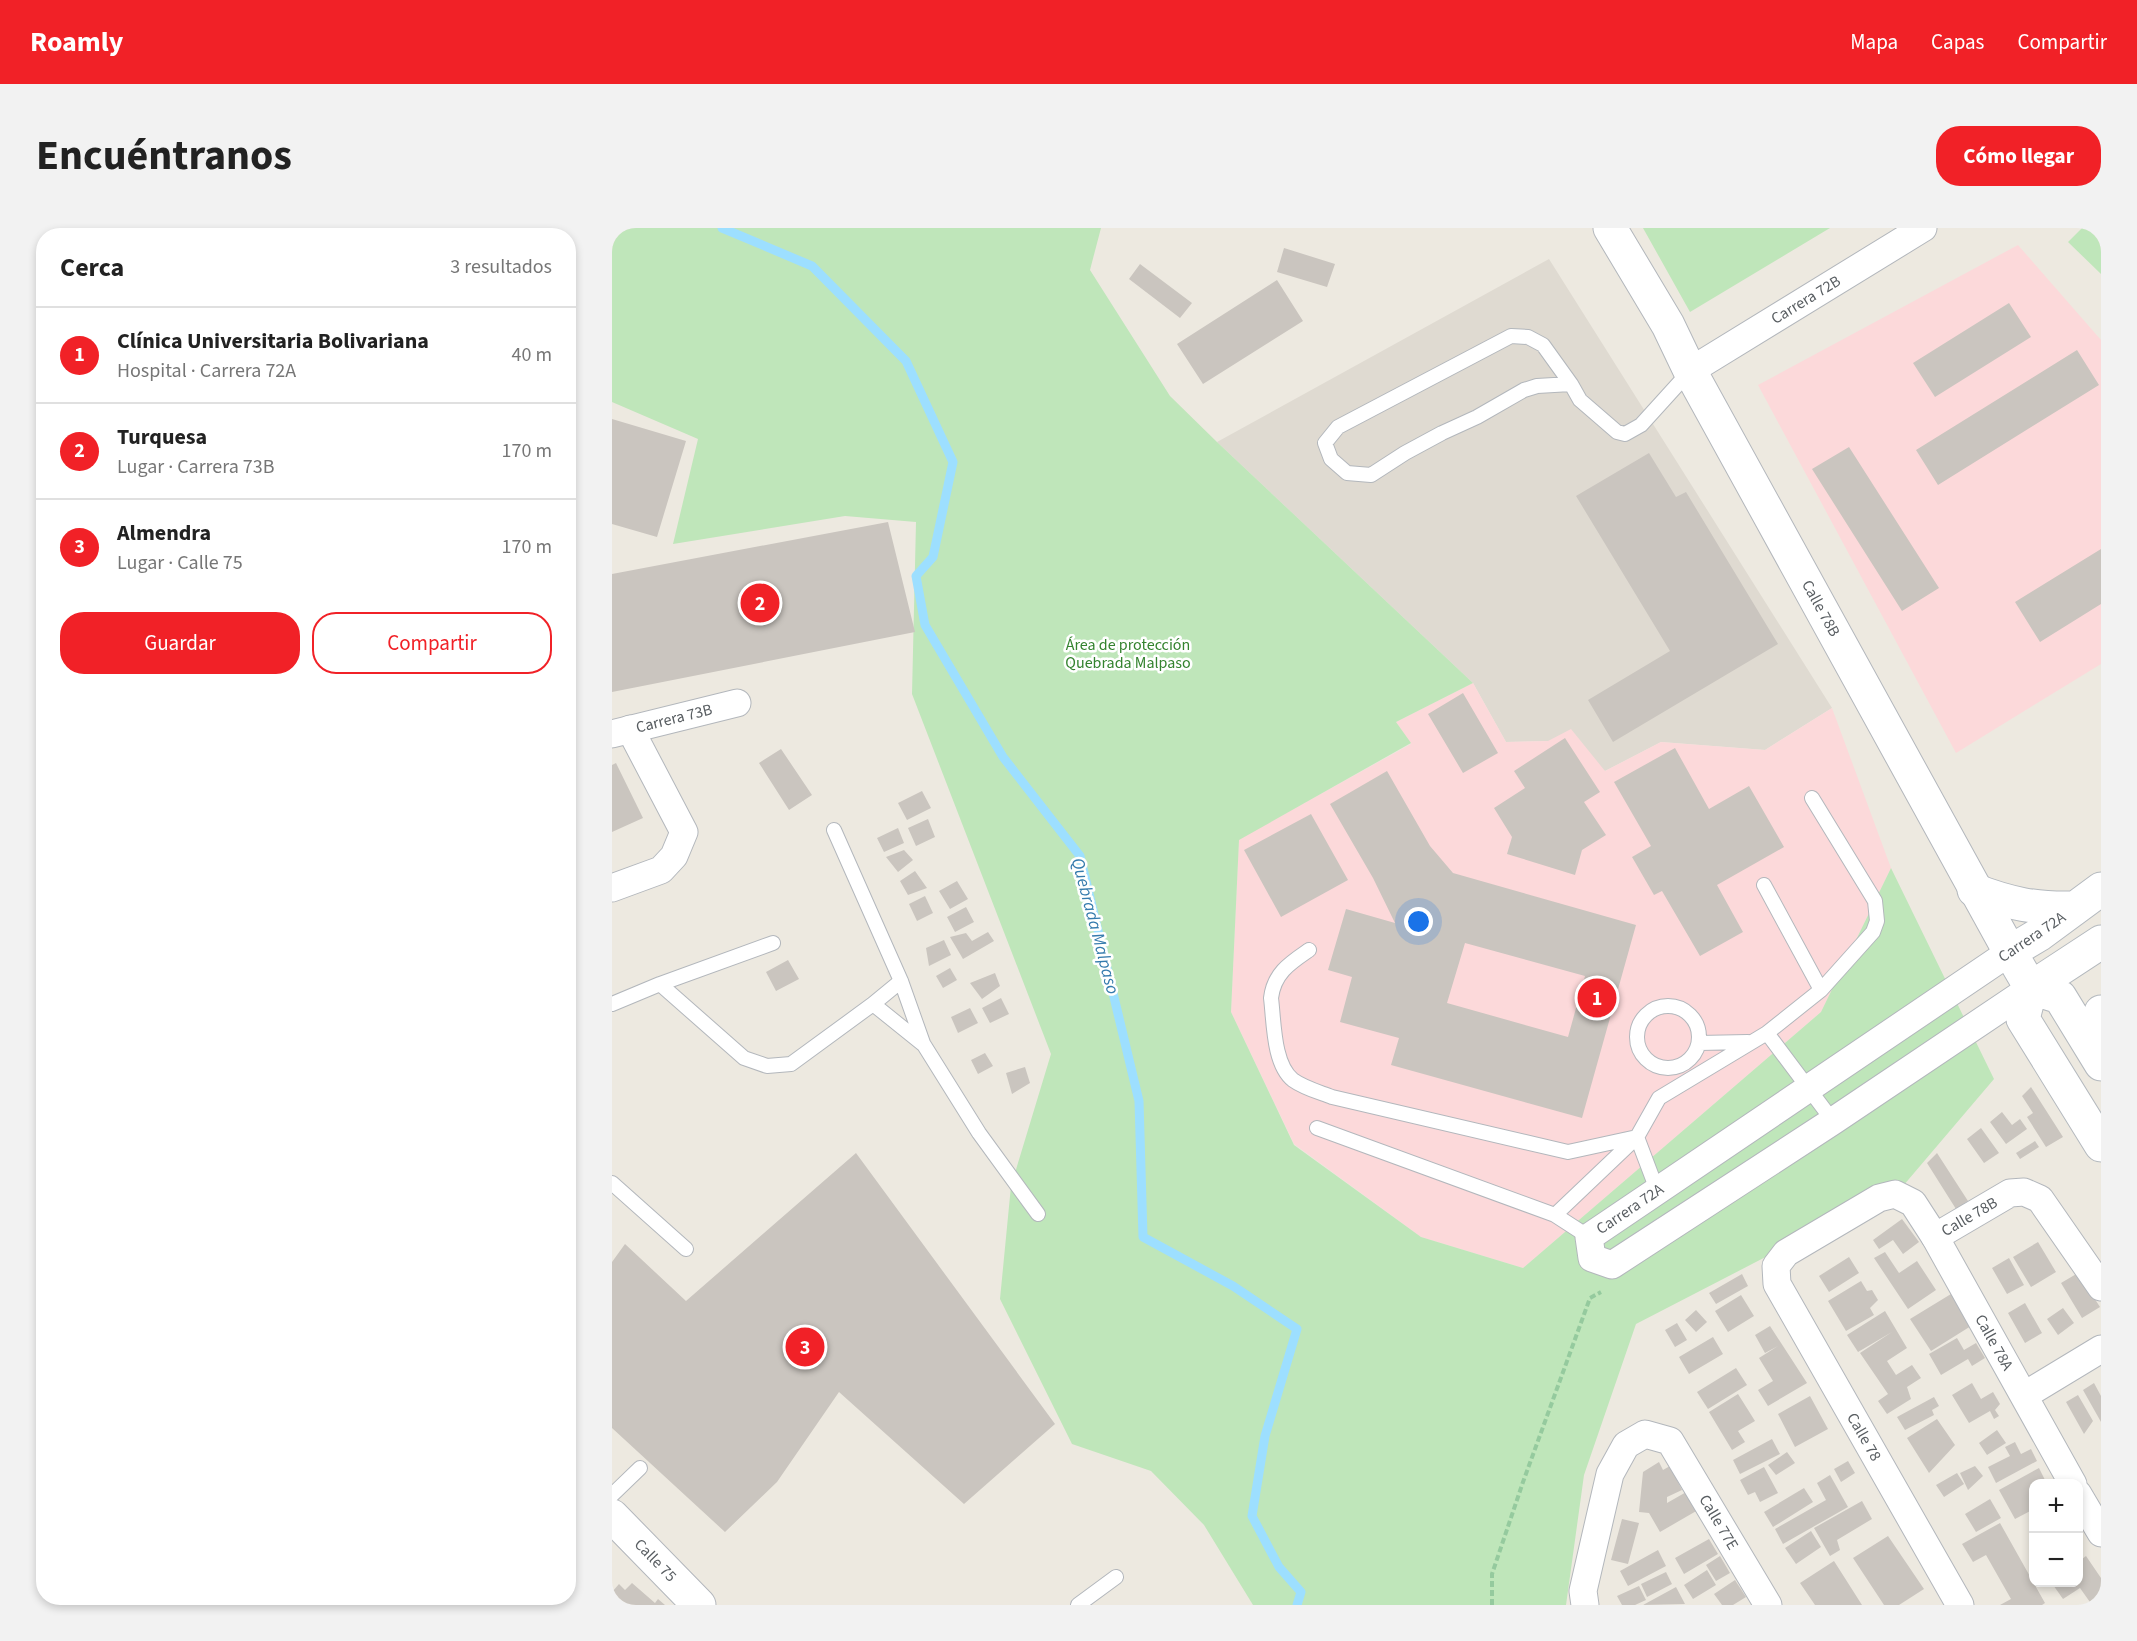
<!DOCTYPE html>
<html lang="es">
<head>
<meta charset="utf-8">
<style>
	:root { --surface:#fff; --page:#f2f2f2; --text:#222; --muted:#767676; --line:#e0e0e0; --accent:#f12127 }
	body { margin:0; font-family:"Source Sans 3",sans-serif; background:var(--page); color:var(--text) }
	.controls { position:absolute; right:18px; bottom:18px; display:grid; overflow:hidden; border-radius:12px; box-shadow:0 3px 9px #0003 }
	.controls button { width:54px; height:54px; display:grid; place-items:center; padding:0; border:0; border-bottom:2px solid var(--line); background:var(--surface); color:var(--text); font:30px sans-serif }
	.you { position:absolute; left:807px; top:694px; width:21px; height:21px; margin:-15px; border:4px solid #fff; border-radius:50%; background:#1a73e8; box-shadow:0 0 0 9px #1a73e833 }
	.badge { display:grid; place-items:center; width:39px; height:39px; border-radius:50%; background:var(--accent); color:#fff; font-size:20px; font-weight:700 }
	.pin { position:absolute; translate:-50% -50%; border:3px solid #fff; box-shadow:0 2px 6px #0006 }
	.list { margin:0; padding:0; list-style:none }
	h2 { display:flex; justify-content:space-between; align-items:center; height:78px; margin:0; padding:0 24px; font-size:26px }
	h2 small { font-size:20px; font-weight:400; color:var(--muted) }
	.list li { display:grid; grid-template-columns:39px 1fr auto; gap:18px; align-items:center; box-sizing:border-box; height:96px; padding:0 24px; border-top:2px solid var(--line) }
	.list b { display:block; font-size:22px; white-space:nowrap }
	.list p { margin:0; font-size:20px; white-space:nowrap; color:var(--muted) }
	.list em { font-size:20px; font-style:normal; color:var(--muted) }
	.actions { display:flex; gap:12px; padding:18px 24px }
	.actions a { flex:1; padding:14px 0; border:2px solid var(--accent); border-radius:24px; text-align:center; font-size:21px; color:var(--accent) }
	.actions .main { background:var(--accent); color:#fff }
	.map { position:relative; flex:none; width:1489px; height:1377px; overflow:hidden; border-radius:24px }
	header { display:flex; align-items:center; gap:36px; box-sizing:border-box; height:84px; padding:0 30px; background:var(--accent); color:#fff }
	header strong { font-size:28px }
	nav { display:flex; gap:33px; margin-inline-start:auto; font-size:21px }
	.intro { display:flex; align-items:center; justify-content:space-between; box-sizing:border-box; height:144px; padding:0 36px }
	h1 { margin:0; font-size:42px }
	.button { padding:15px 27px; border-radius:24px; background:var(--accent); color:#fff; font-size:21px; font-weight:700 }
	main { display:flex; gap:36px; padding:0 36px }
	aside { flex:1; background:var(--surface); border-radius:24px; box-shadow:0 3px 9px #0003 }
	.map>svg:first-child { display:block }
	.education { fill:#dfdad1 }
	.medical { fill:#fcd9da }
	.green { fill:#bfe6ba }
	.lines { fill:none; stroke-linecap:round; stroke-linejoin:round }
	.stream { stroke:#9ddfff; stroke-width:9 }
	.building { fill:#cac5bf; fill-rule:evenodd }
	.service-casing { stroke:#b3b7bc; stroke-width:16 }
	.minor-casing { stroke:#b3b7bc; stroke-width:29 }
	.tertiary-casing { stroke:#b3b7bc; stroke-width:35 }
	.secondary-casing { stroke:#b4b9be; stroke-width:35 }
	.path { stroke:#95ca9e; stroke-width:4; stroke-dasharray:6 3; stroke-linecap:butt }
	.service { stroke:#fff; stroke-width:14 }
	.minor { stroke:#fff; stroke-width:27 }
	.tertiary { stroke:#fff; stroke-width:33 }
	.secondary { stroke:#fff; stroke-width:33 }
	.labels { text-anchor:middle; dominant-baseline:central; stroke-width:5; stroke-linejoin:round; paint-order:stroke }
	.street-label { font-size:16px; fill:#595e62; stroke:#fff }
	.park-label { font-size:16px; fill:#34832f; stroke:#fff }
	.water-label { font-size:18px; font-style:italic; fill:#357bad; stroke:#fff }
</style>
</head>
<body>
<header>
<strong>Roamly</strong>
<nav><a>Mapa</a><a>Capas</a><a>Compartir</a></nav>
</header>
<div class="intro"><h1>Encuéntranos</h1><a class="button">Cómo llegar</a></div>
<main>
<aside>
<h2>Cerca<small>3 resultados</small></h2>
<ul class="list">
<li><span class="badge">1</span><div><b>Clínica Universitaria Bolivariana</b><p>Hospital · Carrera 72A</p></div><em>40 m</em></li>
<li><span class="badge">2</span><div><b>Turquesa</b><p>Lugar · Carrera 73B</p></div><em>170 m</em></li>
<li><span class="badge">3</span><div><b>Almendra</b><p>Lugar · Calle 75</p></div><em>170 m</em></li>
</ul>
<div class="actions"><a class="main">Guardar</a><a>Compartir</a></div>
</aside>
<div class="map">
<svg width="1489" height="1377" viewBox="0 0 1489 1377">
	<rect width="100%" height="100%" fill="#ede9e0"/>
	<path class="education" d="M 937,31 L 1220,480 L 1153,522 L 1049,514 L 993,543 L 936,513 L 894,514 L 861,455 L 605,214 Z"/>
	<path class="medical" d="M 1406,17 L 1489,112 L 1489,436 L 1344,525 L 1146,157 Z
		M 861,455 L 894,514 L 936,513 L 959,501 L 993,543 L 1049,514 L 1153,522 L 1220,480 L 1279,640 L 1209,784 L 911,1040 L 809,1009 L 682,916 L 619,784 L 627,611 L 799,516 L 784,494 Z"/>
	<path class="green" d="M 0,0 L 489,0 L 478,42 L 558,168 L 605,214 L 861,455 L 784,494 L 799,515 L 627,612 L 619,784 L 682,917 L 809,1009 L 911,1040 L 1209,784 L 1279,640 L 1382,851 L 1291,958 L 1024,1096 L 972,1247 L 954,1377 L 641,1377 L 592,1297 L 539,1243 L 460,1216 L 388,1071 L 399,958 L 439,826 L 300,466 L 304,294 L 233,288 L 61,316 L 86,211 L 0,174 Z
		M 1031,0 L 1218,0 L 1078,84 Z
		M 1470,0 L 1489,0 L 1489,46 L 1456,14 Z"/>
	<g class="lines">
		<path class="stream" d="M 110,0 L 200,38 L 294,133 L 341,234 L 321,329 L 304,348 L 313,397 L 391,529 L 468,628 L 527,873 L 531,1009 L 621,1058 L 685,1101 L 653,1208 L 640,1288 L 667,1339 L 689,1364 L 685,1377"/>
	</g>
	<path class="building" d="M 672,20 L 723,36 L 715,59 L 665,44 Z
		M 528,36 L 580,75 L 568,90 L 517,51 Z
		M 665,52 L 691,93 L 591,156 L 565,116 Z
		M 1397,75 L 1419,109 L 1323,169 L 1301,135 Z
		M 1465,122 L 1487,157 L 1326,257 L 1304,222 Z
		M 0,191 L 74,213 L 45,309 L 0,296 Z
		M 1237,219 L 1327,360 L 1290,383 L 1200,241 Z
		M 1037,225 L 1064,269 L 1074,264 L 1166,416 L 1001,514 L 976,472 L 1058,423 L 964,268 Z
		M 276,294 L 303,404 L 0,464 L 0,346 Z
		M 1489,321 L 1489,376 L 1428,414 L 1403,374 Z
		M 851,465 L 886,525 L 851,545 L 816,486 Z
		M 953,510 L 988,564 L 972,574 L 994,607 L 970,622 L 963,647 L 895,626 L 900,609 L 882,580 L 913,560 L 902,543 Z
		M 1063,520 L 1097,581 L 1137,558 L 1172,619 L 1105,657 L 1131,704 L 1088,728 L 1050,663 L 1042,667 L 1020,629 L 1039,618 L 1002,554 Z
		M 169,521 L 200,567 L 177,582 L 147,535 Z
		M 4,535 L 31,590 L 0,604 L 0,537 Z
		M 775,543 L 818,618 L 841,645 L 1024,697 L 970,890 L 779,837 L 787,810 L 728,794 L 740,749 L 716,742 L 734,681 L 783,695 L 761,650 L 718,576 ZM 853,715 L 973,748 L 956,809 L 835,775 Z
		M 310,563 L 319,580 L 295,592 L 286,575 Z
		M 699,586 L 736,652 L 669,689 L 632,622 Z
		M 316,591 L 323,609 L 304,618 L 296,600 Z
		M 286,600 L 292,615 L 272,624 L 265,610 Z
		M 292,622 L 301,632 L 286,644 L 274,629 Z
		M 303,643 L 315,660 L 296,667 L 288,653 Z
		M 345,653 L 356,671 L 338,681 L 327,663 Z
		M 313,668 L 321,685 L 305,693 L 297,676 Z
		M 354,679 L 362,694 L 343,704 L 335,689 Z
		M 376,704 L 382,713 L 351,731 L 338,709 L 354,705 L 360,713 Z
		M 332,712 L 339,727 L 317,738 L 314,720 Z
		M 176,732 L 187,751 L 164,763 L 154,744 Z
		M 338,740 L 345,752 L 331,760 L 324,748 Z
		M 383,745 L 388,758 L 370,771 L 358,755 Z
		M 389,770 L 397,786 L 378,795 L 370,780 Z
		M 358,780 L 366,795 L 346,805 L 339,789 Z
		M 373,825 L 381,838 L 366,846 L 359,832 Z
		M 413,839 L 418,855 L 400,866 L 394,845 Z
		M 1419,859 L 1451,909 L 1434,919 L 1415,889 L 1421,885 L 1410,868 Z
		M 1390,884 L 1400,897 L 1408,891 L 1415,901 L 1394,916 L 1378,894 Z
		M 1369,900 L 1387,925 L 1372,935 L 1355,911 Z
		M 1423,913 L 1427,919 L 1408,931 L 1404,925 Z
		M 244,925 L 443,1196 L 352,1276 L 227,1164 L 165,1254 L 113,1304 L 0,1200 L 0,1034 L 13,1016 L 74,1073 Z
		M 1325,925 L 1356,973 L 1344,981 L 1315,935 Z
		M 1290,991 L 1307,1014 L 1291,1026 L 1281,1012 L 1267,1021 L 1261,1012 Z
		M 1426,1014 L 1444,1044 L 1419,1059 L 1401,1029 Z
		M 1273,1024 L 1287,1045 L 1305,1033 L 1324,1062 L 1296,1081 L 1262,1030 Z
		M 1237,1029 L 1247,1045 L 1217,1064 L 1207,1048 Z
		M 1397,1030 L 1412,1057 L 1395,1066 L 1380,1040 Z
		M 1466,1045 L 1488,1079 L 1470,1090 L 1449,1055 Z
		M 1130,1046 L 1136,1058 L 1104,1076 L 1097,1065 Z
		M 1249,1053 L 1255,1063 L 1260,1062 L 1266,1072 L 1258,1080 L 1262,1087 L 1234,1103 L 1216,1073 Z
		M 1339,1066 L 1359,1098 L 1319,1123 L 1298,1091 Z
		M 1129,1067 L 1142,1088 L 1116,1104 L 1103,1083 Z
		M 1413,1075 L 1430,1105 L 1413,1115 L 1396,1085 Z
		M 1451,1080 L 1462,1095 L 1446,1107 L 1435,1091 Z
		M 1084,1082 L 1095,1094 L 1084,1104 L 1073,1092 Z
		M 1273,1083 L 1295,1120 L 1275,1133 L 1284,1147 L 1300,1137 L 1309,1150 L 1295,1159 L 1299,1171 L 1275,1186 L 1266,1173 L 1276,1166 L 1248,1125 L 1280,1104 L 1246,1124 L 1235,1107 Z
		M 1065,1095 L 1075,1112 L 1063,1119 L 1053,1102 Z
		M 1158,1098 L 1195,1155 L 1156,1178 L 1146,1162 L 1161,1153 L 1147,1130 L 1166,1118 L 1153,1125 L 1143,1107 Z
		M 1101,1109 L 1111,1126 L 1077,1146 L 1067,1129 Z
		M 1345,1110 L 1352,1122 L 1364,1115 L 1373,1130 L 1360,1138 L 1356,1131 L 1329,1147 L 1317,1126 Z
		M 1124,1140 L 1135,1157 L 1096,1181 L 1085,1164 Z
		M 1360,1155 L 1369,1171 L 1381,1164 L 1388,1176 L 1383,1182 L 1387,1188 L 1382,1191 L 1378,1183 L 1357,1195 L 1340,1167 Z
		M 1482,1155 L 1489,1168 L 1489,1194 L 1471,1162 Z
		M 1126,1166 L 1143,1193 L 1126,1203 L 1133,1214 L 1120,1222 L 1097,1184 Z
		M 1466,1167 L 1481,1193 L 1472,1206 L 1454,1174 Z
		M 1198,1168 L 1216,1201 L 1183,1219 L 1166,1186 Z
		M 1322,1169 L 1327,1178 L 1320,1182 L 1322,1187 L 1293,1202 L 1285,1189 Z
		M 1325,1191 L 1343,1217 L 1317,1245 L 1295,1210 Z
		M 1385,1202 L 1394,1215 L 1375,1227 L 1367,1215 Z
		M 1160,1211 L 1168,1226 L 1128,1246 L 1121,1232 Z
		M 1403,1214 L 1409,1226 L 1419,1221 L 1425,1233 L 1384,1255 L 1376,1239 L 1398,1228 L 1393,1219 Z
		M 1175,1224 L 1183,1235 L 1164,1247 L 1156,1237 Z
		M 1236,1233 L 1243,1245 L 1229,1254 L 1222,1241 Z
		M 1047,1234 L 1051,1242 L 1058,1238 L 1070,1262 L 1055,1269 L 1055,1275 L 1076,1263 L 1086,1282 L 1048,1304 L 1037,1285 L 1027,1284 L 1031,1244 Z
		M 1363,1238 L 1371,1248 L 1356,1262 L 1348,1245 Z
		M 1152,1239 L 1166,1265 L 1148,1274 L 1143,1264 L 1136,1267 L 1128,1252 Z
		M 1427,1240 L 1435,1256 L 1422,1256 L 1422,1281 L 1403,1291 L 1387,1262 Z
		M 1345,1245 L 1352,1256 L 1332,1269 L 1324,1257 Z
		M 1218,1247 L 1236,1279 L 1171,1316 L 1163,1301 L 1214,1272 L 1205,1255 Z
		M 1192,1260 L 1201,1274 L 1161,1299 L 1152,1284 Z
		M 1378,1271 L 1389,1290 L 1364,1304 L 1353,1286 Z
		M 1250,1273 L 1260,1291 L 1225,1312 L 1228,1322 L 1218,1328 L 1202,1300 Z
		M 1010,1291 L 1027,1295 L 1016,1336 L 999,1332 Z
		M 1388,1295 L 1433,1375 L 1430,1377 L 1388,1377 L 1399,1371 L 1374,1327 L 1361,1334 L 1350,1316 Z
		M 1199,1303 L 1209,1319 L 1184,1336 L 1173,1320 Z
		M 1276,1308 L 1312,1361 L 1287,1377 L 1272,1377 L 1241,1330 Z
		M 1097,1311 L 1106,1326 L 1072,1346 L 1063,1330 Z
		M 1046,1322 L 1054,1338 L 1016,1358 L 1008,1343 Z
		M 1108,1328 L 1118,1345 L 1104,1353 L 1094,1337 Z
		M 1474,1328 L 1489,1350 L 1489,1377 L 1480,1377 L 1468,1360 L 1451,1371 L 1439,1354 L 1466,1354 L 1466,1334 Z
		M 1222,1333 L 1250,1377 L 1203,1377 L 1188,1355 Z
		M 1095,1342 L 1104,1357 L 1081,1371 L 1072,1357 Z
		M 1054,1344 L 1060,1356 L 1035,1369 L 1029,1356 Z
		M 1123,1352 L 1134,1369 L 1121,1377 L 1110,1377 L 1102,1366 Z
		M 20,1355 L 43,1375 L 46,1371 L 53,1377 L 0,1377 L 0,1364 L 7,1356 L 13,1362 Z
		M 1027,1358 L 1034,1372 L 1023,1377 L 1010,1377 L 1005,1368 Z
		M 1064,1359 L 1073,1376 L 1031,1377 Z"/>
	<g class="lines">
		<defs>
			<path id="service" d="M 959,156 L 925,158 L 912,162 L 865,189 L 830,205 L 793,225 L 759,247 L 735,245 L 719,231 L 713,215 L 726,199 L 899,108 L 916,109 L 931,117 L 959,156 L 968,172 L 1005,204 L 1013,206 L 1029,197 L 1078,143
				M 222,602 L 289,753 L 311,815
				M 1152,657 L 1209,762
				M 697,722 C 678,735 662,745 659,770 C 662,793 661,836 681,852 C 692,860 707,864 720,869 L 956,924 L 1025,909 L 1045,962
				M 48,756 L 132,830 L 155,838 L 179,836 L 261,776 L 289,753
				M 0,776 L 48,756 L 161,715
				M 261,776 L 312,817 L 367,905 L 426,986
				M1025 809a31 31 0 1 1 62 0a31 31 0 1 1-62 0Z
				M 1155,805 L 1209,762 L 1261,704 L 1265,693 L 1263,673 L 1200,570
				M 1087,815 L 1136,814
				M 705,900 L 943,987 L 977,1009
				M 0,955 L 74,1021
				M 943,987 L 1025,909 L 1047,870 L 1155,805 L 1221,893
				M 0,1267 L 28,1240
				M 466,1377 L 504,1349"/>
			<g id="minor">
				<path id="s1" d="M 1078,143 L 1311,0"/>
				<path id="s2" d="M 0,506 L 125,475"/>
				<path d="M 0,660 L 49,642 L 62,628 L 72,604 L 18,501"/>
				<path d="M 1398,724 L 977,1009 L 980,1030 L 1000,1037 L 1221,893 L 1419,760"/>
				<path id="s3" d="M 1323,1009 L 1398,965 L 1412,964 L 1428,971 L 1489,1059"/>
				<path d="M 1413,1167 L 1489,1121"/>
				<path d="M 1466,1266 L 1489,1305"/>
				<path id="s4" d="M 973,1377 L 971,1363 L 998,1246 L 1014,1217 L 1033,1206 L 1058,1213 L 1156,1377"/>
				<path id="s5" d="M 1348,1377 L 1165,1056 L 1164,1038 L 1174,1025 L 1267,970 L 1283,966 L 1301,975 L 1323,1009 L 1461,1256"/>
			</g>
			<g id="tertiary">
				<path id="s6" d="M 998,0 L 1056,97 L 1078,143 L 1398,724"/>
				<path id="s7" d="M 0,1288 L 87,1377"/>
			</g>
			<path id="secondary" d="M 1489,661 L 1428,706 L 1398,724 L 1419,760 L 1448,769 L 1489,836
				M 1362,662 C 1398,676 1424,681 1462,680
				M 1419,760 L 1411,791 L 1489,917
				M 1419,760 L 1489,714
				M 1489,784 L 1489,834"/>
		</defs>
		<use href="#service" class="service-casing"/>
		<use href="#minor" class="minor-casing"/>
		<use href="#tertiary" class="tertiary-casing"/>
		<use href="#secondary" class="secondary-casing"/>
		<path class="path" d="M 880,1377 L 880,1346 L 911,1254 L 978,1070 L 989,1064"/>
		<use href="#service" class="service"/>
		<use href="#minor" class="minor"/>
		<use href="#tertiary" class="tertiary"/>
		<use href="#secondary" class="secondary"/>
	</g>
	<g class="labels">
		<g class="street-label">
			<text stroke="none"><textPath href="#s1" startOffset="136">Carrera 72B</textPath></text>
			<text stroke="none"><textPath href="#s6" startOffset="435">Calle 78B</textPath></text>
			<text stroke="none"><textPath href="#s2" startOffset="64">Carrera 73B</textPath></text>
			<text transform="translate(1420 709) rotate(-34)">Carrera 72A</text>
			<text transform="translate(1018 981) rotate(-34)">Carrera 72A</text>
			<text stroke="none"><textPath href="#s3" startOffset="40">Calle 78B</textPath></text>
			<text stroke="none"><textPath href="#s5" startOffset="710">Calle 78A</textPath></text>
			<text transform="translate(1252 1209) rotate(60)">Calle 78</text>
			<text stroke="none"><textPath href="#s4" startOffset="310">Calle 77E</textPath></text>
			<text stroke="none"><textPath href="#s7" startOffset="62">Calle 75</textPath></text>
		</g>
		<g class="park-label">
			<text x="516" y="417">Área de protección<tspan x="516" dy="18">Quebrada Malpaso</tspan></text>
		</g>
		<g class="water-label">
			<text transform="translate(483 698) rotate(75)">Quebrada Malpaso</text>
		</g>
	</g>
</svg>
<div class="controls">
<button>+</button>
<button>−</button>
</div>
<div class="you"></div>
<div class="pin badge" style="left:985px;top:770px">1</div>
<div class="pin badge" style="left:148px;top:375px">2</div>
<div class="pin badge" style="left:193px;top:1119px">3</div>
</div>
</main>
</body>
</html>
